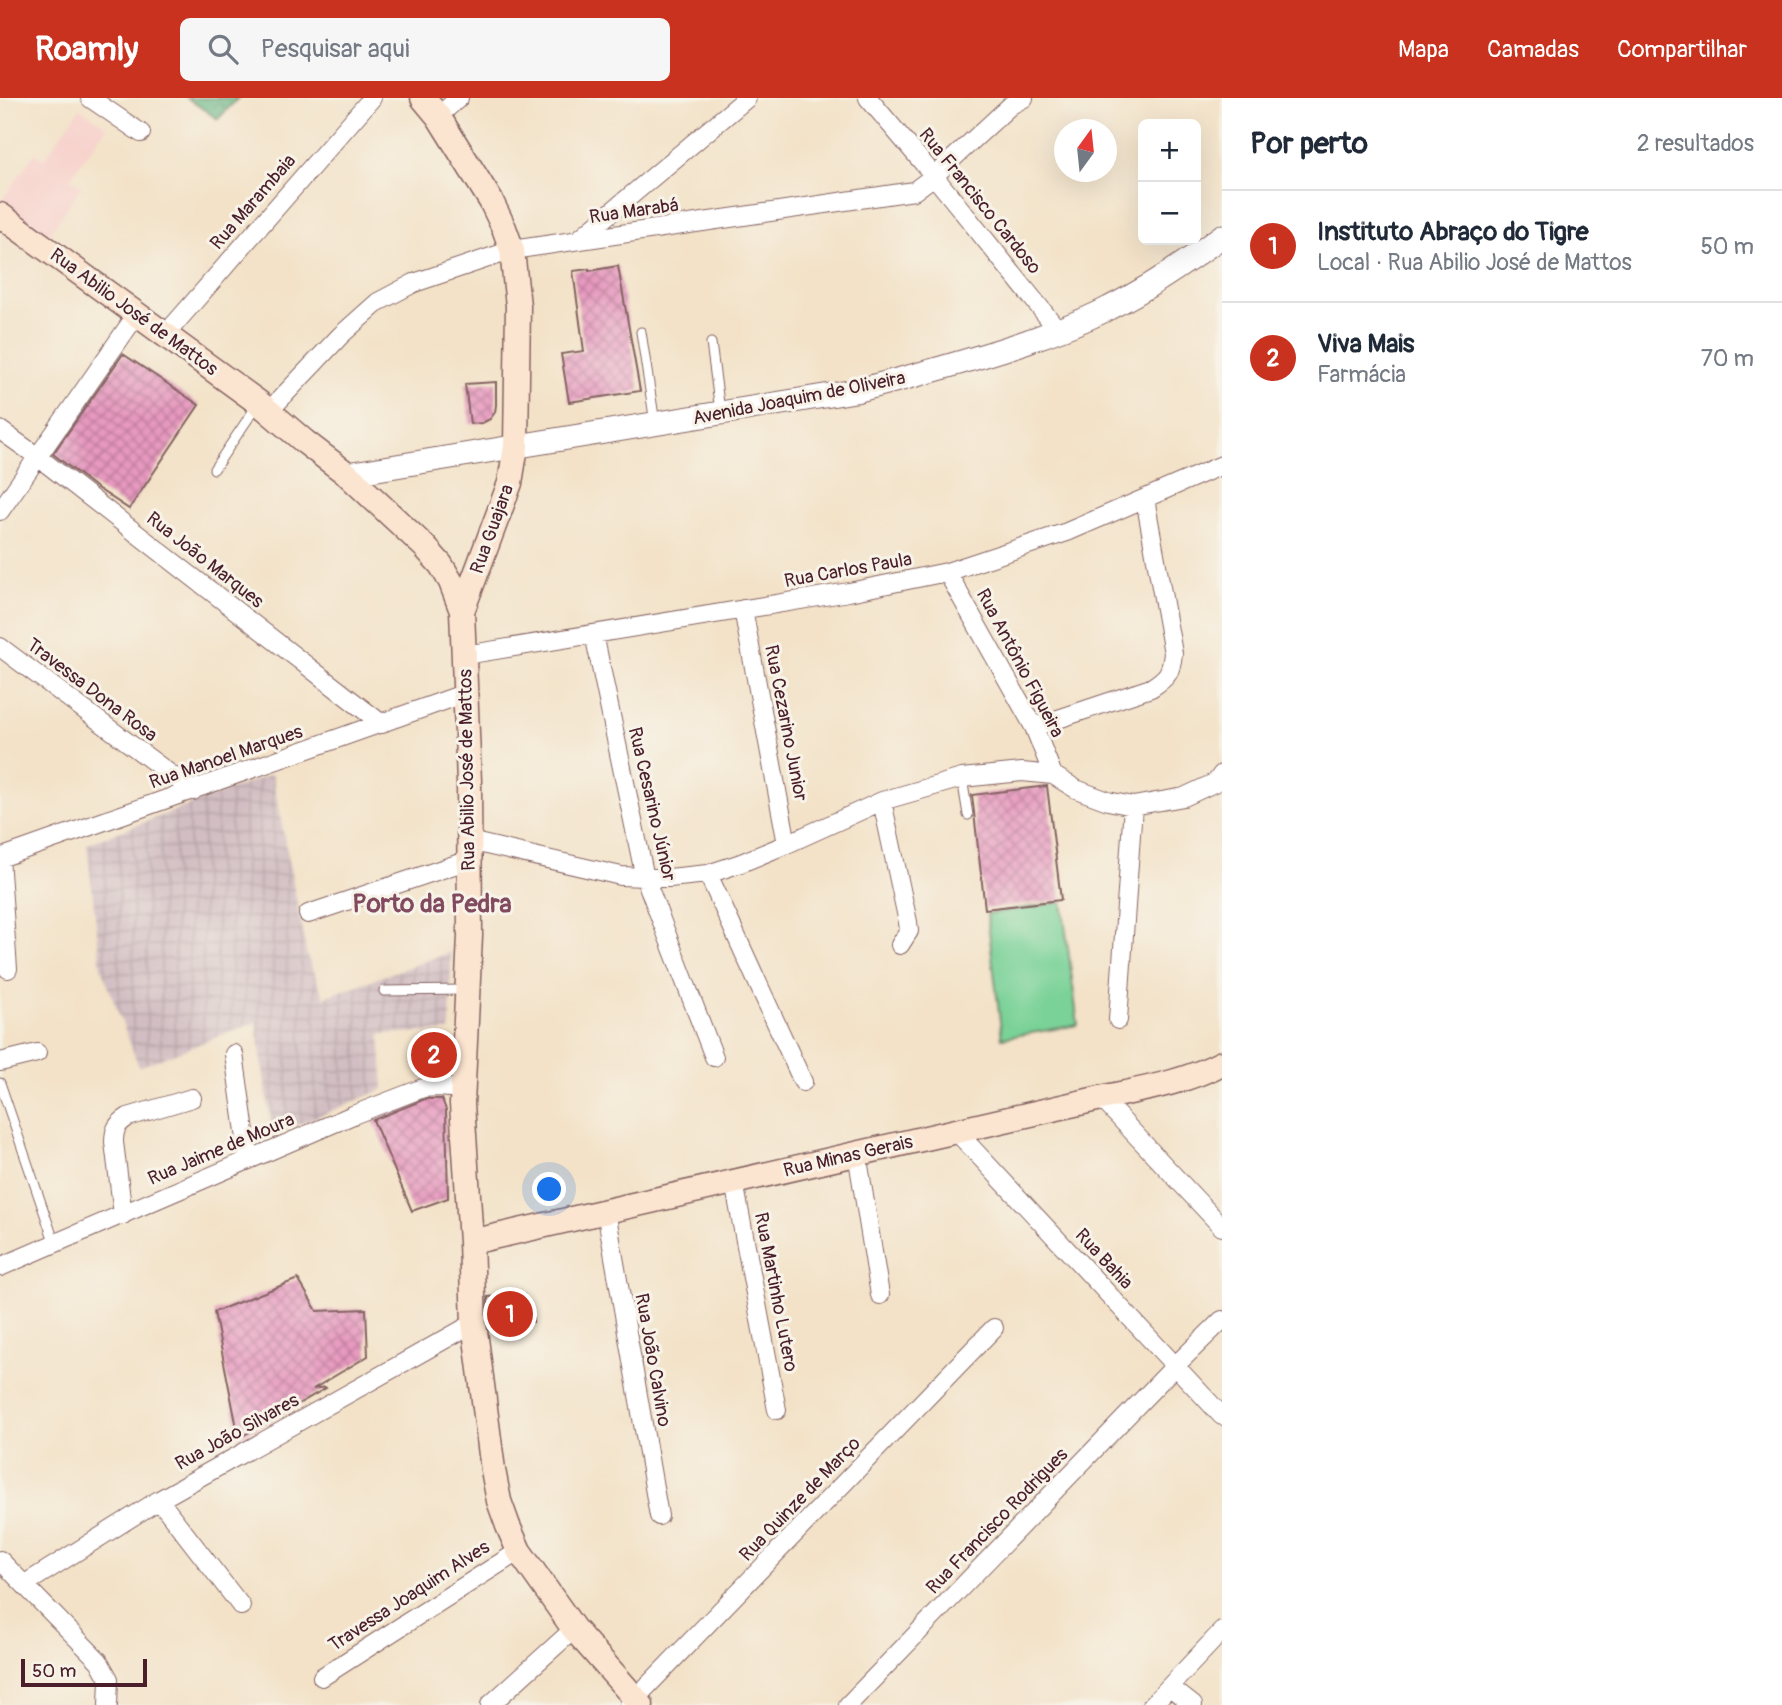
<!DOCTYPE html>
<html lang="pt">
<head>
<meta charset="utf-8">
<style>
	:root { --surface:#fff; --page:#f6f6f7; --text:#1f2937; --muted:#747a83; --line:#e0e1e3; --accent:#c8321e }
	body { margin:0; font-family:Pangolin,sans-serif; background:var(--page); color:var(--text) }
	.controls { position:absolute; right:21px; top:21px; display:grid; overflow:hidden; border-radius:10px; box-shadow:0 7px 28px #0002 }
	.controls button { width:63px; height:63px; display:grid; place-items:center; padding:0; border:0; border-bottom:2px solid var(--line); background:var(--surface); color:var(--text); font:35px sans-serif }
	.compass { position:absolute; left:1054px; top:21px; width:63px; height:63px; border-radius:50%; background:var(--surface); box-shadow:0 7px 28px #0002; rotate:15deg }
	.scale { position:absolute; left:21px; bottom:18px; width:126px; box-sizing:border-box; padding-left:7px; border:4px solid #4a1f2b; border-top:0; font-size:19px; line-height:24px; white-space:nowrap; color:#4a1f2b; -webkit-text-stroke:5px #f7f3e8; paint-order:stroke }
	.you { position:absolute; left:550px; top:1092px; width:24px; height:24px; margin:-18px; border:5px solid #fff; border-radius:50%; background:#1a73e8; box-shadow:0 0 0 10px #1a73e833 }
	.badge { display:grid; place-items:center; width:46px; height:46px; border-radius:50%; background:var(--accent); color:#fff; font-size:23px; font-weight:700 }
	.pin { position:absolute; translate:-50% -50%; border:4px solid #fff; box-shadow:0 2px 7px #0006 }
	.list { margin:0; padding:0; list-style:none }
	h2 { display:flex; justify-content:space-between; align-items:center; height:91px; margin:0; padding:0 28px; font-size:30px }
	h2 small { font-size:23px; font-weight:400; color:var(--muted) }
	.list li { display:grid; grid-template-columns:46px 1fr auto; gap:21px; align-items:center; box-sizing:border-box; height:112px; padding:0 28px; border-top:2px solid var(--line) }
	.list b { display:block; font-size:26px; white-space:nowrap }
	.list p { margin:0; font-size:23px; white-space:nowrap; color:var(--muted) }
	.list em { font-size:23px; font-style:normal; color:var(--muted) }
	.icon { flex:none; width:38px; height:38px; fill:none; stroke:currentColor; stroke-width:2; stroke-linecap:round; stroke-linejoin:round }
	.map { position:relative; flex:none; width:1222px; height:1607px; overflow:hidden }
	header { display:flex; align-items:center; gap:42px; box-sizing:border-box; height:98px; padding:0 35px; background:var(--accent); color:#fff }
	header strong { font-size:33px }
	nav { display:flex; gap:38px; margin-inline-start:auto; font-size:24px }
	.search { width:490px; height:63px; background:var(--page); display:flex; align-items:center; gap:18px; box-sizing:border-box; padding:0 24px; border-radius:10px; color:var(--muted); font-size:26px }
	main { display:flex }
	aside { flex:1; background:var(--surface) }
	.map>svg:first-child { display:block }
	.built { fill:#f7d0ca }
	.industrial { fill:url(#industrial-grid) }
	.grass { fill:#7ad298; stroke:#627862; stroke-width:2 }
	.forest { fill:url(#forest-crowns); stroke:#566a56; stroke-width:2 }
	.building { fill:url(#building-cross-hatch) }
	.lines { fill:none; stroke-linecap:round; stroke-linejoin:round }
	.service-casing { stroke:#856362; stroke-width:11 }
	.minor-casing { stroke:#856362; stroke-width:20 }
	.tertiary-casing { stroke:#856362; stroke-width:25 }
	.secondary-casing { stroke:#856362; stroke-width:27 }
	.service { stroke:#fff; stroke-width:9 }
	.minor { stroke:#fff; stroke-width:18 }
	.tertiary { stroke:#fff; stroke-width:23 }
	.secondary { stroke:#fce5d0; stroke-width:24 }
	.labels { text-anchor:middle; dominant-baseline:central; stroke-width:6; stroke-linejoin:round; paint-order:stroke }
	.street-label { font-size:19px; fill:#4a1f2b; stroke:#f7f3e8 }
	.district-label { font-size:26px; font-weight:bold; fill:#814a5f; stroke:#f7f3e8 }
</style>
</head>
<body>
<header>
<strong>Roamly</strong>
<div class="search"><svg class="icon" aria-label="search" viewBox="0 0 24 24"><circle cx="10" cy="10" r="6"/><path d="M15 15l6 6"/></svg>Pesquisar aqui</div>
<nav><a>Mapa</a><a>Camadas</a><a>Compartilhar</a></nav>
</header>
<main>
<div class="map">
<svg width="1222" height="1607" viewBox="0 0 1222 1607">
	<defs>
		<pattern id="industrial-grid" width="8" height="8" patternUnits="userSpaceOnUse" patternTransform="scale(1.75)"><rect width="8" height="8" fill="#d2bec2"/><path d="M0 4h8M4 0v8" fill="none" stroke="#b6a3a7"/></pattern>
		<pattern id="forest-crowns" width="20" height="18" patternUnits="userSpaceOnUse" patternTransform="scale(1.75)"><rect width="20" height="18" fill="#63b480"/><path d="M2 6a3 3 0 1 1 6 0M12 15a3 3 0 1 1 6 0" fill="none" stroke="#549269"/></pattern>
		<pattern id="building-cross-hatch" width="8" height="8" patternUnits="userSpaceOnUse" patternTransform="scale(1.75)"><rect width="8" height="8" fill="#e799bf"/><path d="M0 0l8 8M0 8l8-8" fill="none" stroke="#bd7c9b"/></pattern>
	</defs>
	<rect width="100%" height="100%" fill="#f7f3e8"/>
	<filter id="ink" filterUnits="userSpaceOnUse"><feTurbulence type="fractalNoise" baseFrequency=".0143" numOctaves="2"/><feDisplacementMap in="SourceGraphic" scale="14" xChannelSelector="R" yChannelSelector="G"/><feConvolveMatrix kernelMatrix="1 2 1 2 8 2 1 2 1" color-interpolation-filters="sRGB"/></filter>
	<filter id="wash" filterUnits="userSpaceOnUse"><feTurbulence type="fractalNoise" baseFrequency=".00686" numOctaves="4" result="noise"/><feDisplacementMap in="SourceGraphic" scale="28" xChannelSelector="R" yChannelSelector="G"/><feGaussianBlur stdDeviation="1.57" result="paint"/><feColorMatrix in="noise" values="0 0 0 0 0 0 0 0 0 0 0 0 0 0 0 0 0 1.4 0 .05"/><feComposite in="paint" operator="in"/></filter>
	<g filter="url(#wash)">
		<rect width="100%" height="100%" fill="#f3e2c8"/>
		<path class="built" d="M 80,10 L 107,29 L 70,80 L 81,89 L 48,138 L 0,105 L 35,55 L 44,61 Z"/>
		<path class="industrial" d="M 272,676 L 307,858 L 324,899 L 451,854 L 450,933 L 380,936 L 384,991 L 273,1037 L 256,924 L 139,969 L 101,869 L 87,746 Z"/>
		<path class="grass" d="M 1062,804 L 1078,927 L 1002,940 L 987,816 Z"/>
		<path class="forest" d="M 187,0 L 238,0 L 218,21 Z"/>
		<g id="blocks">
			<path class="building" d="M 618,168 L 640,293 L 569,304 L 561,256 L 584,253 L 573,173 L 589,171 L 589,173 Z
				M 123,256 L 199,307 L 129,411 L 94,388 L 53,356 Z
				M 496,284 L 496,307 L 495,314 L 490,321 L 482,325 L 470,326 L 465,286 Z
				M 1047,688 L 1061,802 L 985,811 L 972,697 Z
				M 444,943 L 449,957 L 449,961 L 424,971 L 418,954 Z
				M 425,1001 L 442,1001 L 446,1012 L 448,1100 L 412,1113 L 373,1022 Z
				M 298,1181 L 317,1213 L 366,1211 L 368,1258 L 313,1291 L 325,1289 L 326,1290 L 239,1340 L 214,1214 Z
				M 524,1197 L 524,1207 L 532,1209 L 533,1224 L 489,1227 L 488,1199 Z"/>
		</g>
	</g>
	<g filter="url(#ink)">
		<use href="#blocks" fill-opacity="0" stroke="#856362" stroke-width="2"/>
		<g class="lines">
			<defs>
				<path id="service" d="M 641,234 L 655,325
					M 711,245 L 720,313
					M 214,371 L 258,306
					M 962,680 L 968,717
					M 384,893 L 466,892
					M 0,985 L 55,1146"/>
				<path id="minor" d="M 90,0 L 141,35
					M 868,0 L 934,78 L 1058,232
					M 438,18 L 459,0
					M 578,142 L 747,0
					M 165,237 L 372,0
					M 269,313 L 341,237 L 378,204 L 414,185 L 512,152 L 914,93 L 934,78 L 1011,7 L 1024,0
					M 0,332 L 38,359 L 382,626
					M 0,413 L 137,216
					M 947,474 L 1034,629 L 1053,677
					M 743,511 L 787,746
					M 594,536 L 645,780 L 714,959
					M 0,549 L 193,693
					M 465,557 L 849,494 L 947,474 L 1067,434 L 1222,367
					M 1034,629 L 1151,590 C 1168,579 1171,575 1173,555 L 1145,401
					M 882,703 L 908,824 L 909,833 L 900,847
					M 469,743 L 621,778 L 669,780 L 708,776 L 741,765 L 787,746 L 882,703 L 962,680 L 1022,674 L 1053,677 L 1076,691 L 1108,703 L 1133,708 L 1184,699 L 1216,684 L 1222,676
					M 0,760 L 466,595
					M 0,760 L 8,871
					M 708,776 L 803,984
					M 308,816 L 469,762
					M 1118,922 L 1133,708
					M 234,956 L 249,1062
					M 0,964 L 37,955
					M 1101,1000 L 1222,1129
					M 956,1033 L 1222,1318
					M 857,1055 L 880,1197
					M 734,1084 L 777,1312
					M 606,1113 L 659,1418
					M 123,1117 L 114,1044 C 114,1031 117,1026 128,1019 L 192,1000
					M 0,1169 L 353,1017 L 423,990 L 438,989 L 462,991
					M 159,1402 L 241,1508
					M 0,1462 L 99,1563 L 109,1581 L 108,1607
					M 25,1486 L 159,1402 L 474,1225
					M 322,1579 L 519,1453
					M 1170,1589 L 1193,1607
					M 490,1607 L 574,1531
					M 629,1607 L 994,1230
					M 848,1607 L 1175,1268 L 1222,1222
					M 1152,1607 L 1222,1533"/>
				<path id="tertiary" d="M 347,376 L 855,293 C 911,279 965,264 1020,246 C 1050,235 1081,225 1109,210 C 1149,190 1186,165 1222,138"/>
				<path id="secondary" d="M 423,0 L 438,18 L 491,103 L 504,130 L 512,152 L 518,208 L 516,348 L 510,385 L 462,513
					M 0,117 L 259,305 L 305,344 L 347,376 L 425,449 L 441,467 L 451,484 L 462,513 L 469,684 L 470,838 L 462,1006 L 471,1144 L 474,1225 L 493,1372 L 499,1403 L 508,1428 L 519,1453 L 574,1531 L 641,1607
					M 471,1144 L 1101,1000 C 1143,991 1183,985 1222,965"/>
			</defs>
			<use href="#service" class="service-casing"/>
			<use href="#minor" class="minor-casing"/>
			<use href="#tertiary" class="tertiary-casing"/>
			<use href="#secondary" class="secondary-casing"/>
			<use href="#service" class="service"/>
			<use href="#minor" class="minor"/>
			<use href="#tertiary" class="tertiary"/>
			<use href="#secondary" class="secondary"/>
		</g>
	</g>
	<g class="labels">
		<g class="street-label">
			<text transform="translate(980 103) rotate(51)">Rua Francisco Cardoso</text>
			<text transform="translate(253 104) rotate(-49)">Rua Marambaia</text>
			<text transform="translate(634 113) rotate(-8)">Rua Marabá</text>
			<text transform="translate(134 214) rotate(36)">Rua Abilio José de Mattos</text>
			<text transform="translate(799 300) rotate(-11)">Avenida Joaquim de Oliveira</text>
			<text transform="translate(492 431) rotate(-70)">Rua Guajara</text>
			<text transform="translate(205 462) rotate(38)">Rua João Marques</text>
			<text transform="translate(848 472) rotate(-10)">Rua Carlos Paula</text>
			<text transform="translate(1020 565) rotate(62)">Rua Antônio Figueira</text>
			<text transform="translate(92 592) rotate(37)">Travessa Dona Rosa</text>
			<text transform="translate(786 625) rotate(79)">Rua Cezarino Junior</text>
			<text transform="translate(226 659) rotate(-19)">Rua Manoel Marques</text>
			<text transform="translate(467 672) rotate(-91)">Rua Abilio José de Mattos</text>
			<text transform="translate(652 706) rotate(77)">Rua Cesarino Júnior</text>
			<text transform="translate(221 1051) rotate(-23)">Rua Jaime de Moura</text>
			<text transform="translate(848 1058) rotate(-13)">Rua Minas Gerais</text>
			<text transform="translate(1104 1161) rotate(47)">Rua Bahia</text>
			<text transform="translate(776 1194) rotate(79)">Rua Martinho Lutero</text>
			<text transform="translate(653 1262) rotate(80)">Rua João Calvino</text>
			<text transform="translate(237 1334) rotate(-29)">Rua João Silvares</text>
			<text transform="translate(800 1401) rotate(-46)">Rua Quinze de Março</text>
			<text transform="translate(997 1423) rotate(-46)">Rua Francisco Rodrigues</text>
			<text transform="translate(409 1498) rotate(-33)">Travessa Joaquim Alves</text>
		</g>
		<g class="district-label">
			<text x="432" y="806">Porto da Pedra</text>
		</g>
	</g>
</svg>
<div class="controls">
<button>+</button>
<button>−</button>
</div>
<svg class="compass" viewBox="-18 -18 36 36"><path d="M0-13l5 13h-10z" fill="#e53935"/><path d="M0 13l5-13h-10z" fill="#747a83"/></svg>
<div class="scale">50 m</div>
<div class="you"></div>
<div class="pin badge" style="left:510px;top:1216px">1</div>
<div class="pin badge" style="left:434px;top:957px">2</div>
</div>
<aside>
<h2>Por perto<small>2 resultados</small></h2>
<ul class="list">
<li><span class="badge">1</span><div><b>Instituto Abraço do Tigre</b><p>Local · Rua Abilio José de Mattos</p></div><em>50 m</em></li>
<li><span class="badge">2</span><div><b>Viva Mais</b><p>Farmácia</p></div><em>70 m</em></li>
</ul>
</aside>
</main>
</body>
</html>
